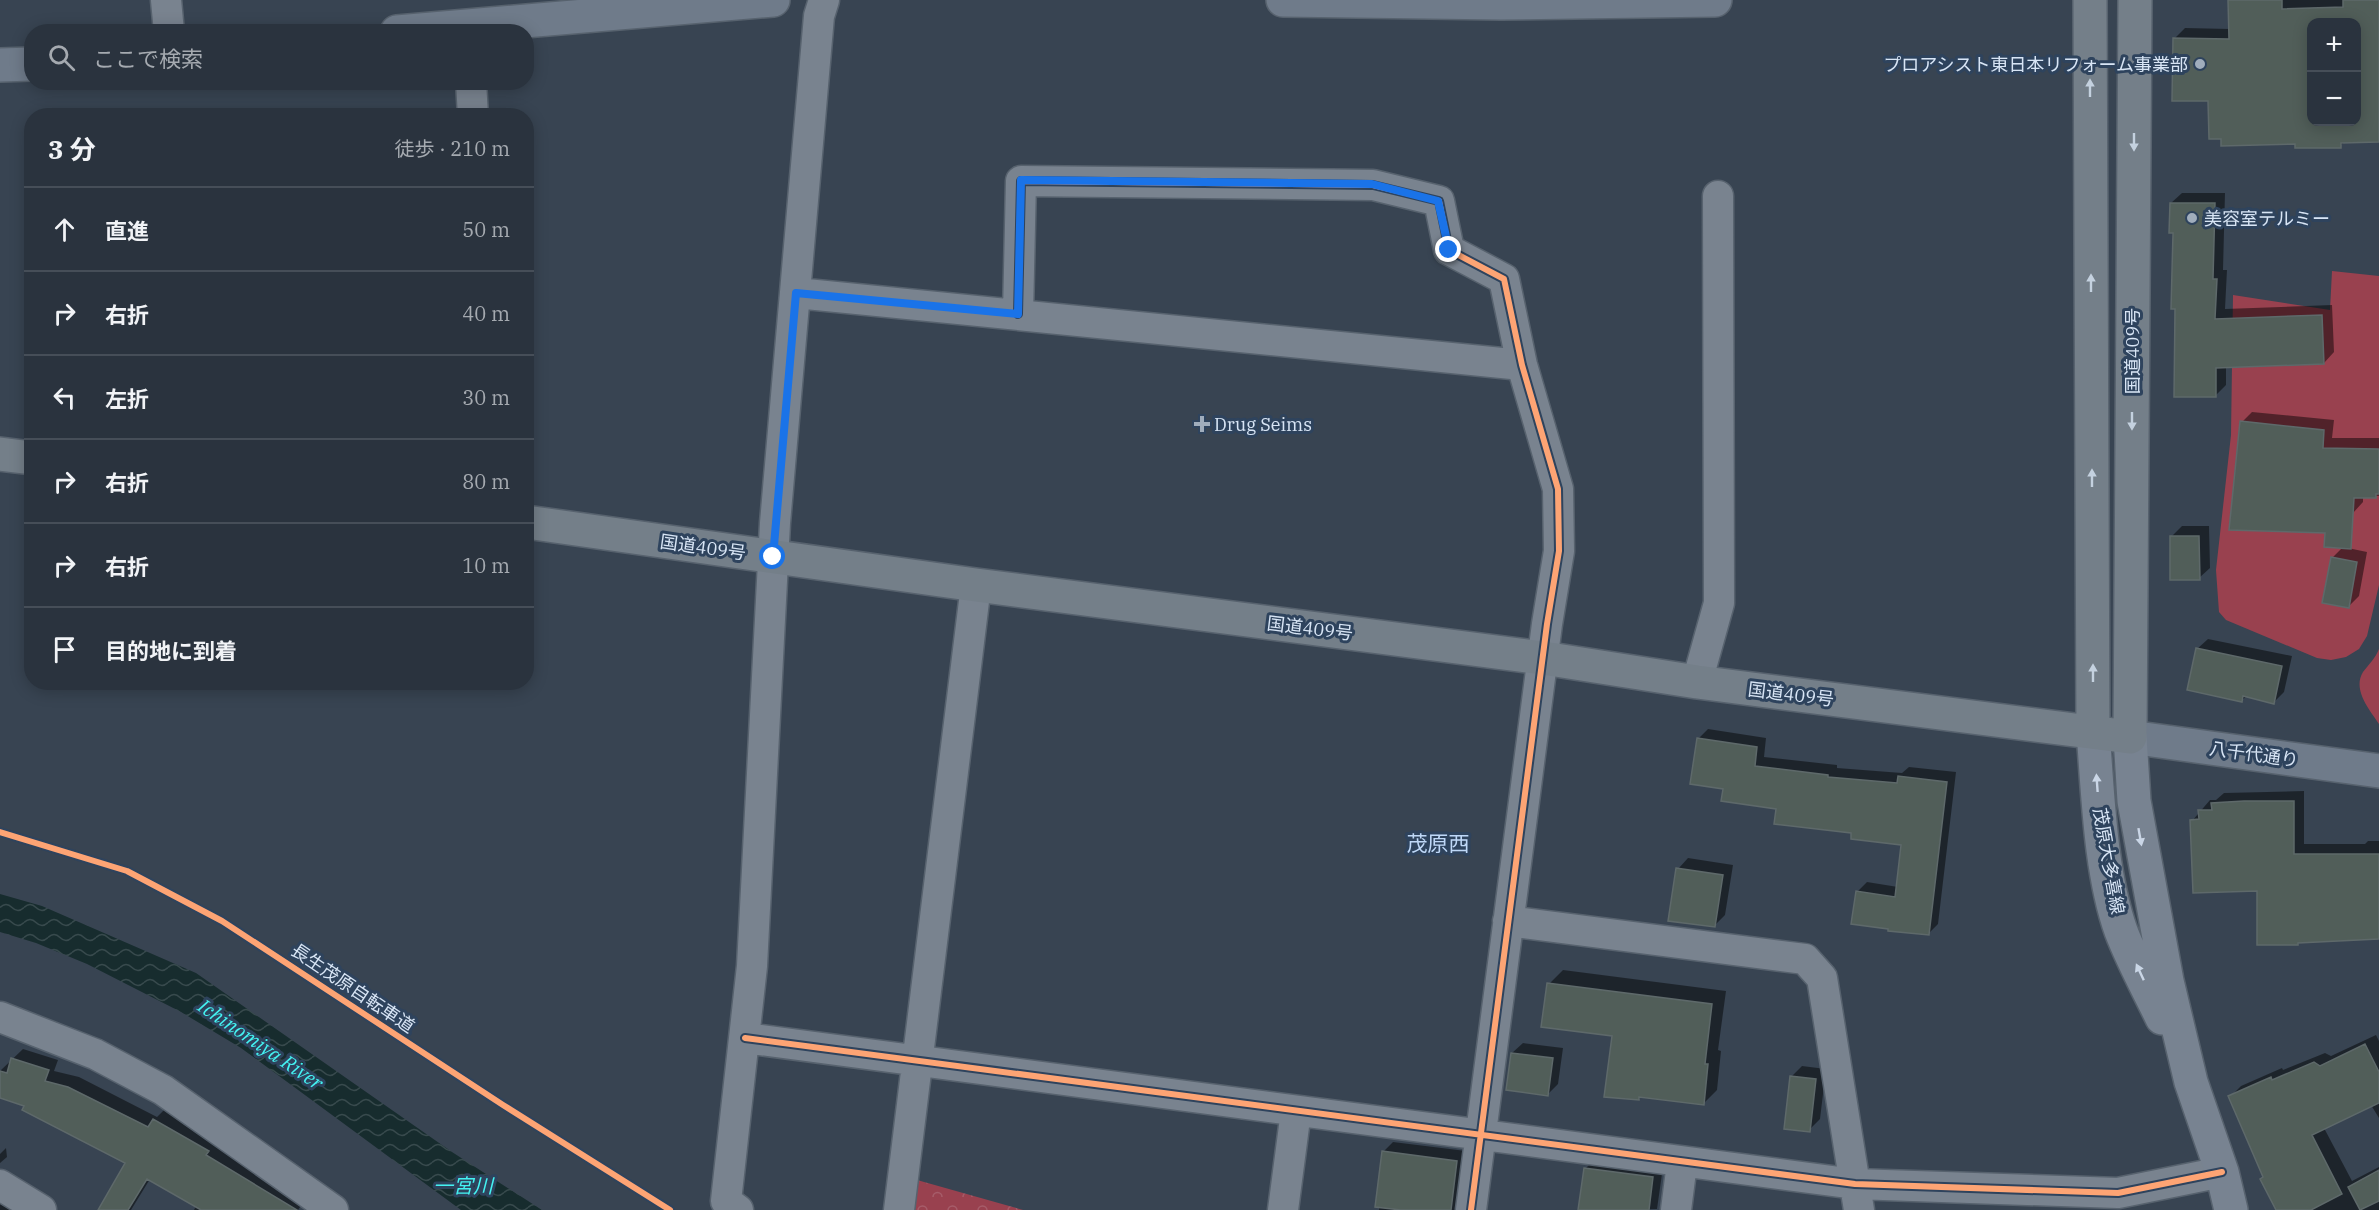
<!DOCTYPE html>
<html lang="ja">
<head>
<meta charset="utf-8">
<style>
	:root { --surface:#2a333e; --page:#363f49; --text:#f1f3f6; --muted:#a5aab0; --line:#464e58 }
	body { margin:0; font-family:"IBM Plex Serif","Noto Sans JP",serif; background:var(--page); color:var(--text) }
	.controls { position:absolute; right:18px; top:18px; display:grid; overflow:hidden; border-radius:12px; box-shadow:0 3px 15px #0003 }
	.controls button { width:54px; height:54px; display:grid; place-items:center; padding:0; border:0; border-bottom:2px solid var(--line); background:var(--surface); color:var(--text); font:30px sans-serif }
	.stop { position:absolute; width:18px; height:18px; margin:-14px; border:4px solid #1a73e8; border-radius:50%; background:#fff }
	.stop.end { background:#1a73e8; border-color:#fff; box-shadow:0 2px 6px #0008 }
	.list { margin:0; padding:0; list-style:none }
	h2 { display:flex; justify-content:space-between; align-items:center; height:78px; margin:0; padding:0 24px; font-size:26px }
	h2 small { font-size:20px; font-weight:400; color:var(--muted) }
	.list li { display:grid; grid-template-columns:39px 1fr auto; gap:18px; align-items:center; box-sizing:border-box; height:84px; padding:0 24px; border-top:2px solid var(--line) }
	.list b { display:block; font-size:22px; white-space:nowrap }
	.list em { font-size:20px; font-style:normal; color:var(--muted) }
	.icon { flex:none; width:33px; height:33px; fill:none; stroke:currentColor; stroke-width:2; stroke-linecap:round; stroke-linejoin:round }
	.map { position:relative; flex:none; width:2379px; height:1210px; overflow:hidden }
	.search { position:absolute; background:var(--surface); box-shadow:0 3px 15px #0003; left:24px; top:24px; width:510px; height:66px; display:flex; align-items:center; gap:15px; box-sizing:border-box; padding:0 21px; border-radius:24px; color:var(--muted); font-size:22px }
	.panel { position:absolute; background:var(--surface); box-shadow:0 3px 15px #0003; left:24px; top:108px; width:510px; height:582px; border-radius:24px }
	.map>svg:first-child { display:block }
	.green { fill:#99414f }
	.park { fill:url(#park-crowns) }
	.water { fill:url(#water-waves) }
	.shadow { fill:#0007; fill-rule:evenodd }
	.building { fill:#515e59; stroke:#5e696a; stroke-width:1.5; fill-rule:evenodd }
	.lines { fill:none; stroke-linecap:round; stroke-linejoin:round }
	.street-casing { stroke:#57626e; stroke-width:33 }
	.secondary-casing { stroke:#57626e; stroke-width:36 }
	.primary-casing { stroke:#57626e; stroke-width:36 }
	.highway-casing { stroke:#57626e; stroke-width:36 }
	.street { stroke:#79838f; stroke-width:30 }
	.secondary { stroke:#6f7b8a; stroke-width:33 }
	.primary { stroke:#788391; stroke-width:33 }
	.highway { stroke:#747f89; stroke-width:33 }
	.cycleway-casing { stroke:#2e435d; stroke-width:10 }
	.cycleway { stroke:#fda474; stroke-width:6 }
	.oneway { fill:#c4d1df }
	.oneway2 { fill:#cad6e6 }
	.route { stroke:#1a73e8; stroke-width:8 }
	.poi-dot { fill:#a0adbc; stroke:#2e435d; stroke-width:2 }
	.labels { text-anchor:middle; dominant-baseline:central; stroke-width:6; stroke-linejoin:round; paint-order:stroke }
	.poi-label { font-size:18px; fill:#d8e5f5; stroke:#2e435d; text-anchor:start }
	.street-label { font-size:18px; fill:#d8e5f5; stroke:#2e435d }
	.water-label { font-size:20px; font-style:italic; fill:#44f2f2; stroke:#2e435d }
	.quarter-label { font-size:21px; fill:#bfd8f7; stroke:#2e435d }
</style>
</head>
<body>
<div class="map">
<svg width="2379" height="1210" viewBox="0 0 2379 1210">
	<defs>
		<pattern id="park-crowns" width="20" height="18" patternUnits="userSpaceOnUse" patternTransform="scale(1.5)"><rect width="20" height="18" fill="#99414f"/><path d="M2 6a3 3 0 1 1 6 0M12 15a3 3 0 1 1 6 0" fill="none" stroke="#a65c69"/></pattern>
		<pattern id="water-waves" width="16" height="10" patternUnits="userSpaceOnUse" patternTransform="scale(1.5)"><rect width="16" height="10" fill="#172c2e"/><path d="M0 5q4-4 8 0t8 0" fill="none" stroke="#384a4d"/></pattern>
	</defs>
	<rect width="100%" height="100%" fill="#384452"/>
	<path class="green" d="M 2332,271 L 2379,276 L 2379,585 L 2367,636 L 2359,649 L 2346,657 L 2331,660 L 2317,658 L 2226,620 L 2219,612 L 2216,570 L 2231,435 L 2233,295 L 2330,310 Z
		M 2379,649 L 2379,724 C 2370,710 2352,690 2363,672 C 2369,664 2375,659 2379,649 Z"/>
	<path class="park" d="M 917,1180 L 1023,1210 L 913,1210 Z"/>
	<path class="water" d="M 0,894 L 42,906 L 196,973 L 452,1152 L 542,1210 L 461,1210 L 241,1048 L 181,1012 L 87,964 L 36,943 L 0,932 Z"/>
	<path class="shadow" d="M 2229,0 L 2379,0 L 2379,141 L 2345,141 L 2340,146 L 2296,142 L 2209,100 L 2174,39 L 2185,28 L 2230,29 ZM 2312,22 L 2356,22 L 2356,122 L 2312,122 Z
		M 2182,193 L 2225,193 L 2223,270 L 2227,270 L 2225,309 L 2332,305 L 2334,352 L 2324,363 L 2226,366 L 2226,385 L 2215,396 L 2176,308 L 2171,203 Z
		M 2252,412 L 2334,420 L 2332,438 L 2379,438 L 2379,496 L 2363,496 L 2363,502 L 2353,513 L 2242,422 Z
		M 2182,526 L 2209,526 L 2210,568 L 2199,578 L 2171,537 Z
		M 2343,547 L 2367,552 L 2359,596 L 2349,606 L 2332,558 Z
		M 2208,639 L 2292,656 L 2284,692 L 2274,702 L 2247,696 L 2242,700 L 2197,649 Z
		M 1708,729 L 1766,738 L 1764,757 L 1837,765 L 1837,768 L 1902,773 L 1909,767 L 1956,772 L 1938,924 L 1929,933 L 1857,892 L 1867,882 L 1898,887 L 1903,844 L 1853,832 L 1778,808 L 1725,787 L 1698,739 Z
		M 2304,791 L 2304,844 L 2365,844 L 2368,841 L 2379,841 L 2379,939 L 2300,941 L 2298,944 L 2258,890 L 2192,821 L 2210,800 L 2216,800 L 2224,793 Z
		M 1688,858 L 1733,865 L 1725,915 L 1714,926 L 1678,869 Z
		M 1563,970 L 1726,991 L 1718,1050 L 1721,1051 L 1717,1090 L 1703,1104 L 1642,1096 L 1639,1099 L 1613,1035 L 1549,984 Z
		M 2376,1035 L 2379,1041 L 2379,1118 L 2371,1105 L 2324,1128 L 2352,1181 L 2379,1167 L 2379,1210 L 2277,1210 L 2230,1097 L 2241,1086 L 2282,1068 L 2283,1070 L 2325,1053 L 2331,1056 Z
		M 1523,1043 L 1563,1048 L 1558,1084 L 1548,1094 L 1512,1053 Z
		M 23,1049 L 58,1060 L 54,1071 L 79,1077 L 157,1117 L 164,1110 L 218,1141 L 303,1203 L 298,1210 L 194,1210 L 196,1206 L 150,1179 L 131,1210 L 99,1210 L 127,1163 L 26,1105 L 0,1097 L 0,1071 Z
		M 1802,1066 L 1826,1069 L 1820,1119 L 1809,1130 L 1791,1077 Z
		M 1393,1142 L 1466,1151 L 1460,1205 L 1455,1210 L 1379,1210 L 1383,1152 Z
		M 6,1148 L 7,1157 L 0,1163 L 0,1154 Z
		M 1596,1158 L 1663,1167 L 1657,1209 L 1580,1210 L 1585,1169 Z
		M 0,1187 L 10,1195 L 12,1210 L 0,1210 Z"/>
	<path class="building" d="M 2228,0 L 2282,0 L 2282,9 L 2343,7 L 2343,0 L 2379,0 L 2379,142 L 2341,143 L 2341,148 L 2295,148 L 2295,144 L 2221,146 L 2221,139 L 2209,139 L 2208,101 L 2172,101 L 2173,38 L 2229,39 ZM 2312,22 L 2356,22 L 2356,122 L 2312,122 Z
		M 2170,203 L 2215,203 L 2213,279 L 2217,279 L 2215,319 L 2322,315 L 2324,364 L 2216,368 L 2216,397 L 2174,397 L 2175,309 L 2171,309 L 2173,233 L 2169,233 Z
		M 2240,421 L 2324,430 L 2323,448 L 2379,449 L 2379,494 L 2376,494 L 2376,498 L 2354,498 L 2351,549 L 2324,547 L 2325,533 L 2229,530 Z
		M 2170,536 L 2199,536 L 2200,580 L 2170,580 Z
		M 2331,557 L 2357,562 L 2349,608 L 2322,603 Z
		M 2196,648 L 2282,666 L 2274,704 L 2243,696 L 2242,702 L 2187,690 Z
		M 1697,738 L 1757,747 L 1755,766 L 1828,775 L 1828,777 L 1897,783 L 1898,776 L 1947,782 L 1929,935 L 1888,931 L 1888,929 L 1851,924 L 1856,891 L 1895,897 L 1901,845 L 1851,839 L 1851,833 L 1774,824 L 1776,809 L 1721,801 L 1723,789 L 1690,784 Z
		M 2244,801 L 2294,801 L 2294,854 L 2379,854 L 2379,939 L 2298,943 L 2298,945 L 2257,945 L 2257,891 L 2193,893 L 2190,820 L 2199,819 L 2198,810 L 2212,810 L 2211,803 Z
		M 1676,868 L 1723,875 L 1715,927 L 1668,921 Z
		M 1547,983 L 1712,1004 L 1705,1064 L 1708,1064 L 1704,1105 L 1639,1097 L 1639,1100 L 1604,1097 L 1612,1036 L 1541,1027 Z
		M 2365,1044 L 2379,1072 L 2379,1103 L 2312,1135 L 2342,1194 L 2311,1210 L 2276,1210 L 2260,1179 L 2263,1177 L 2228,1096 L 2271,1077 L 2272,1080 L 2314,1062 L 2320,1066 Z
		M 1511,1053 L 1553,1058 L 1548,1096 L 1506,1090 Z
		M 11,1058 L 49,1070 L 45,1081 L 68,1087 L 148,1127 L 153,1119 L 209,1151 L 206,1155 L 297,1210 L 201,1210 L 147,1179 L 128,1210 L 98,1210 L 125,1163 L 22,1110 L 24,1106 L 0,1098 L 0,1071 L 7,1073 Z
		M 1790,1076 L 1816,1079 L 1810,1132 L 1784,1129 Z
		M 1382,1151 L 1457,1161 L 1451,1210 L 1401,1210 L 1375,1207 Z
		M 1584,1168 L 1653,1177 L 1649,1210 L 1578,1210 Z
		M 2379,1170 L 2379,1201 L 2360,1210 L 2348,1187 Z"/>
	<g class="lines">
		<defs>
			<path id="street" d="M 166,0 L 169,32
				M 471,82 L 473,116
				M 796,293 L 1522,365
				M 1018,314 L 1021,181 L 1373,185 L 1439,201 L 1449,250 L 1504,279 L 1522,365 L 1558,489 L 1559,551 L 1547,624 L 1471,1210
				M 1697,682 L 1719,603 L 1718,196
				M 1508,921 L 1805,959 L 1822,978 L 1859,1210
				M 0,1017 L 95,1054 L 163,1090 L 333,1210
				M 745,1038 L 1855,1184 L 2118,1193 L 2222,1172
				M 0,1185 L 41,1210
				M 738,1210 L 726,1201 L 752,966 L 775,523 L 819,16 L 824,0
				M 899,1210 L 976,585
				M 1283,1210 L 1296,1111
				M 1676,1210 L 1682,1163"/>
			<path id="secondary" d="M 1283,0 L 1501,3 L 1715,0
				M 397,32 L 773,0
				M 0,65 L 32,64
				M 2130,737 L 2379,771"/>
			<path id="primary" d="M 2093,732 C 2098,794 2100,872 2121,931 C 2132,960 2148,989 2162,1018
				M 2130,737 L 2134,801 L 2167,981 L 2191,1082 L 2222,1172 L 2231,1210"/>
			<path id="highway" d="M 2090,0 L 2093,732
				M 0,454 L 32,458
				M 526,522 L 976,585 L 1543,658 L 1697,682 L 2130,737 L 2135,0"/>
		</defs>
		<use href="#street" class="street-casing"/>
		<use href="#secondary" class="secondary-casing"/>
		<use href="#primary" class="primary-casing"/>
		<use href="#highway" class="highway-casing"/>
		<use href="#street" class="street"/>
		<use href="#secondary" class="secondary"/>
		<use href="#primary" class="primary"/>
		<use href="#highway" class="highway"/>
		<defs>
			<path id="cycleway" d="M 1018,314 L 1021,181 L 1373,185 L 1439,201 L 1449,250 L 1504,279 L 1522,365 L 1558,489 L 1559,551 L 1547,624 L 1471,1210
				M 0,832 L 127,871 L 222,921 L 503,1105 L 670,1210
				M 745,1038 L 1855,1184 L 2118,1193 L 2222,1172"/>
		</defs>
		<use href="#cycleway" class="cycleway-casing"/>
		<use href="#cycleway" class="cycleway"/>
	</g>
	<defs><path id="oneway-solid" d="M-6-.8H1V-3.2L6.5 0L1 3.2V.8H-6Z" transform="scale(1.5)"/></defs>
	<g class="oneway">
		<use href="#oneway-solid" transform="translate(2090 88) rotate(-90)"/>
		<use href="#oneway-solid" transform="translate(2134 142) rotate(90)"/>
		<use href="#oneway-solid" transform="translate(2091 283) rotate(-90)"/>
		<use href="#oneway-solid" transform="translate(2132 421) rotate(90)"/>
		<use href="#oneway-solid" transform="translate(2092 478) rotate(-90)"/>
		<use href="#oneway-solid" transform="translate(2093 673) rotate(-90)"/>
	</g>
	<g class="oneway2">
		<use href="#oneway-solid" transform="translate(2097 783) rotate(-94)"/>
		<use href="#oneway-solid" transform="translate(2140 837) rotate(80)"/>
		<use href="#oneway-solid" transform="translate(2140 972) rotate(-115)"/>
	</g>
	<g class="lines">
		<path class="route" d="M 773,557 L 796,293 L 1018,314 L 1021,180 L 1372,184 L 1438,201 L 1449,250"/>
	</g>
	<g class="poi-dot">
		<circle cx="2200" cy="64" r="6"/>
		<circle cx="2192" cy="218" r="6"/>
		<path d="M1199 415h6v6h6v6h-6v6h-6v-6h-6v-6h6z"/>
	</g>
	<g class="labels">
		<g class="poi-label">
			<text x="2188" y="64" text-anchor="end">プロアシスト東日本リフォーム事業部</text>
			<text x="2204" y="218">美容室テルミー</text>
			<text x="1214" y="424">Drug Seims</text>
		</g>
		<g class="street-label">
			<text transform="translate(2132 351) rotate(-90)">国道409号</text>
			<text transform="translate(703 547) rotate(8)">国道409号</text>
			<text transform="translate(1310 628) rotate(7)">国道409号</text>
			<text transform="translate(1791 694) rotate(7)">国道409号</text>
			<text transform="translate(2254 754) rotate(8)">八千代通り</text>
			<text transform="translate(2109 861) rotate(80)">茂原大多喜線</text>
			<text transform="translate(353 988) rotate(34)">長生茂原自転車道</text>
		</g>
		<g class="water-label">
			<text transform="translate(261 1044) rotate(34)">Ichinomiya River</text>
			<text x="463" y="1185">一宮川</text>
		</g>
		<g class="quarter-label">
			<text x="1438" y="843">茂原西</text>
		</g>
	</g>
</svg>
<div class="controls">
<button>+</button>
<button>−</button>
</div>
<div class="stop" style="left:773px;top:557px"></div>
<div class="stop end" style="left:1449px;top:250px"></div>
<div class="search"><svg class="icon" aria-label="search" viewBox="0 0 24 24"><circle cx="10" cy="10" r="6"/><path d="M15 15l6 6"/></svg>ここで検索</div>
<section class="panel">
<h2>3 分<small>徒歩 · 210 m</small></h2>
<ul class="list">
<li><svg class="icon" aria-label="ahead" viewBox="0 0 24 24"><path d="M12 20V5M6 11l6-6 6 6"/></svg><div><b>直進</b></div><em>50 m</em></li>
<li><svg class="icon" aria-label="right" viewBox="0 0 24 24"><path d="M7 20v-9h11M14 6l5 5-5 5"/></svg><div><b>右折</b></div><em>40 m</em></li>
<li><svg class="icon" aria-label="left" viewBox="0 0 24 24"><path d="M17 20v-9H6M10 6l-5 5 5 5"/></svg><div><b>左折</b></div><em>30 m</em></li>
<li><svg class="icon" aria-label="right" viewBox="0 0 24 24"><path d="M7 20v-9h11M14 6l5 5-5 5"/></svg><div><b>右折</b></div><em>80 m</em></li>
<li><svg class="icon" aria-label="right" viewBox="0 0 24 24"><path d="M7 20v-9h11M14 6l5 5-5 5"/></svg><div><b>右折</b></div><em>10 m</em></li>
<li><svg class="icon" aria-label="arrive" viewBox="0 0 24 24"><path d="M6 21V4h12l-3 4 3 4H6"/></svg><div><b>目的地に到着</b></div></li>
</ul>
</section>
</div>
</body>
</html>
